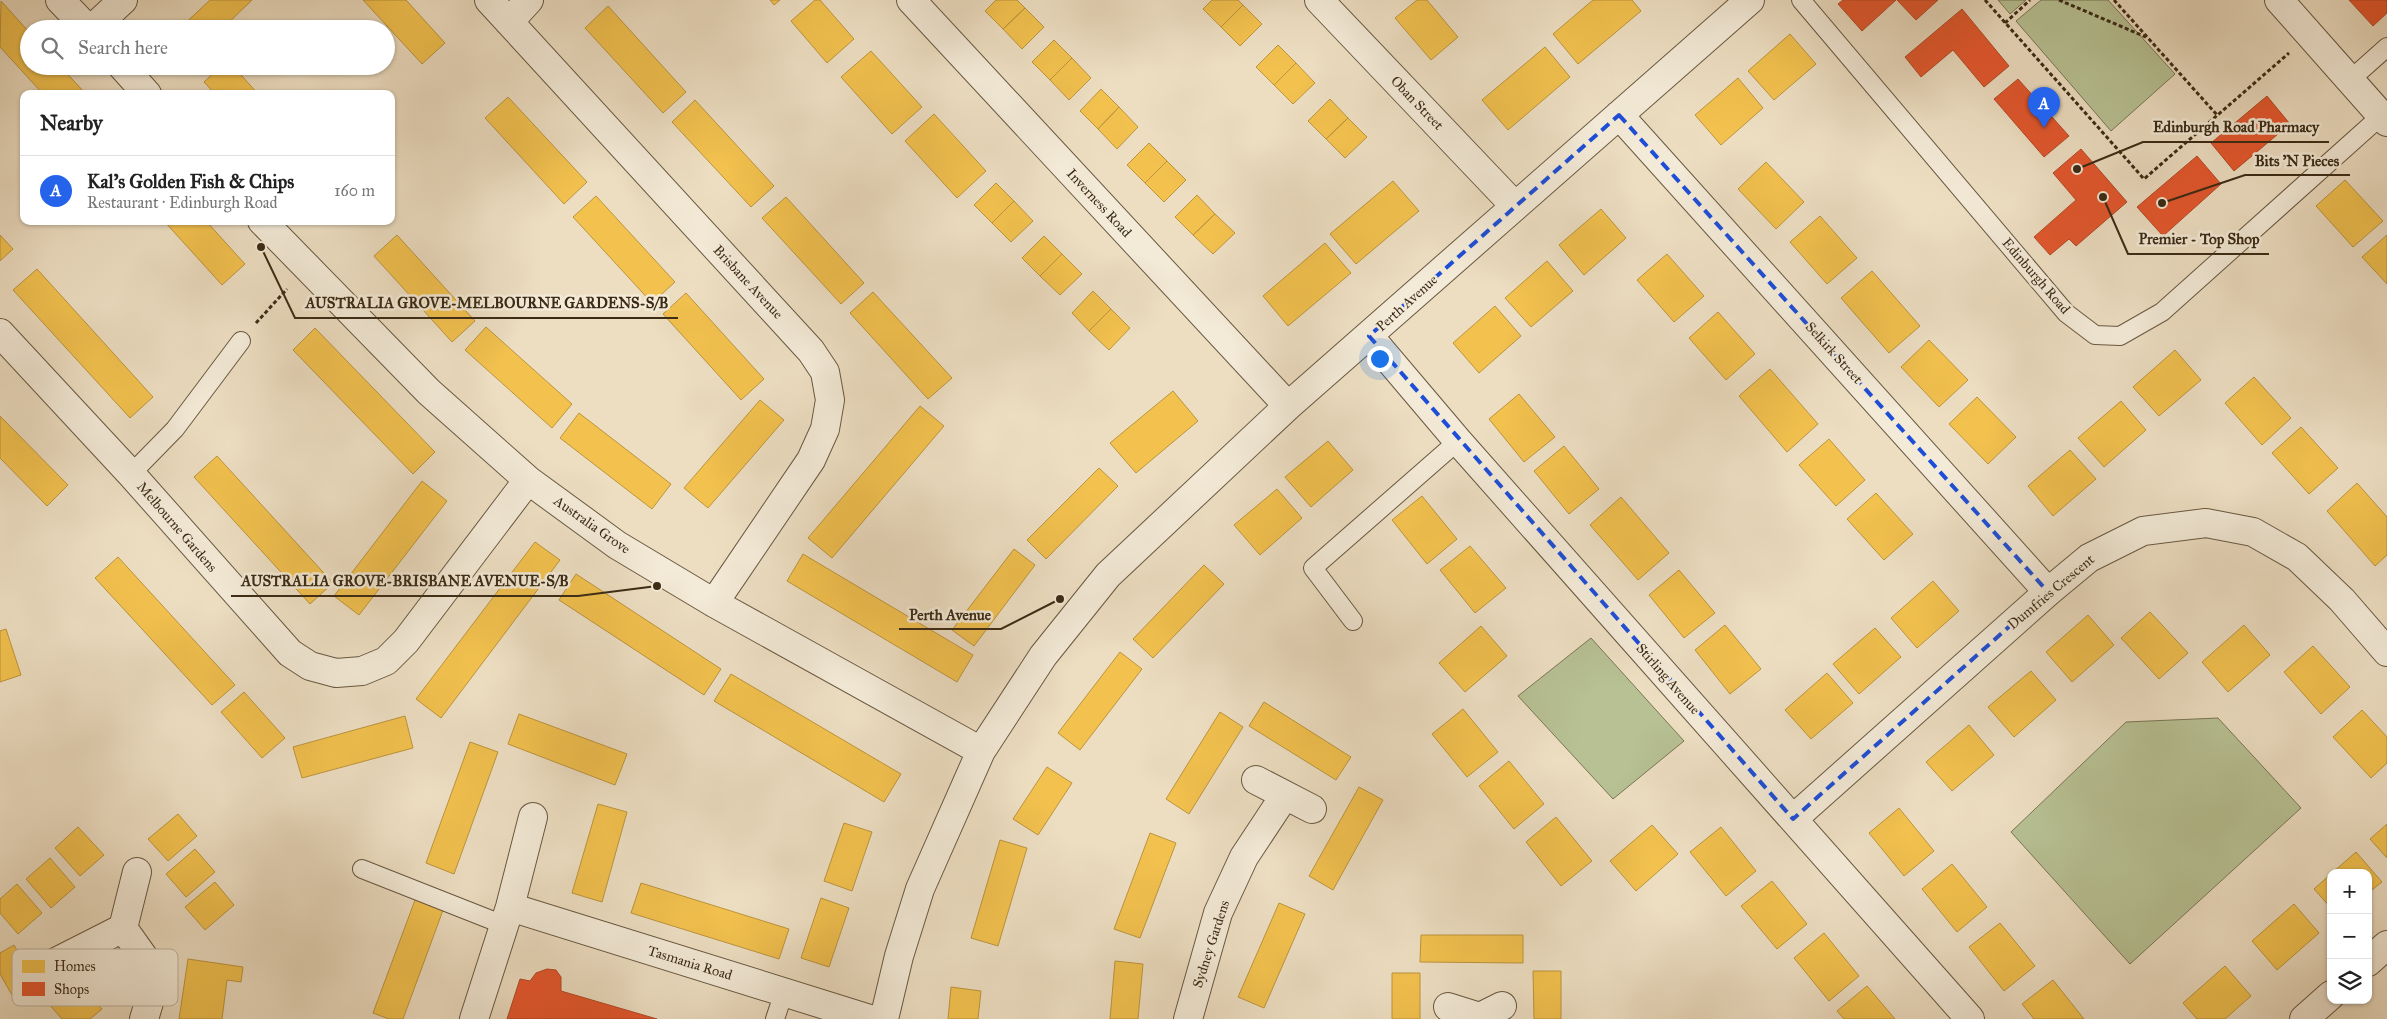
<!DOCTYPE html>
<html lang="en">
<head>
<meta charset="utf-8">
<style>
	:root { --surface:#fff; --page:#f6f6f6; --text:#222; --muted:#767676; --line:#e0e0e0; --accent:#2563eb }
	body { margin:0; font-family:"IM FELL Great Primer",serif; background:var(--page); color:var(--text) }
	.controls { position:absolute; right:15px; bottom:15px; display:grid; overflow:hidden; border-radius:10px; box-shadow:0 1px 4px #0004 }
	.controls button { width:45px; height:45px; display:grid; place-items:center; padding:0; border:0; border-bottom:1px solid var(--line); background:var(--surface); color:var(--text); font:25px sans-serif }
	.you { position:absolute; left:1379px; top:358px; width:18px; height:18px; margin:-12px; border:4px solid #fff; border-radius:50%; background:#1a73e8; box-shadow:0 0 0 8px #1a73e833 }
	.badge { display:grid; place-items:center; width:32px; height:32px; border-radius:50%; background:var(--accent); color:#fff; font-size:16px; font-weight:700 }
	.pin { position:absolute; translate:-50% -41px; filter:drop-shadow(0 1px 2px #0008) }
	.pin::after { content:''; position:absolute; top:26px; width:18px; height:15px; background:inherit; clip-path:polygon(0 0,100% 0,50% 100%) }
	.list { margin:0; padding:0; list-style:none }
	h2 { display:flex; justify-content:space-between; align-items:center; height:65px; margin:0; padding:0 20px; font-size:21px }
	h2 small { font-size:16px; font-weight:400; color:var(--muted) }
	.list li { display:grid; grid-template-columns:32px 1fr auto; gap:15px; align-items:center; box-sizing:border-box; height:70px; padding:0 20px; border-top:1px solid var(--line) }
	.list b { display:block; font-size:19px; white-space:nowrap }
	.list p { margin:0; font-size:16px; white-space:nowrap; color:var(--muted) }
	.list em { font-size:16px; font-style:normal; color:var(--muted) }
	.icon { flex:none; width:28px; height:28px; fill:none; stroke:currentColor; stroke-width:2; stroke-linecap:round; stroke-linejoin:round }
	.map { position:relative; flex:none; width:2387px; height:1019px; overflow:hidden }
	.search { position:absolute; background:var(--surface); box-shadow:0 1px 4px #0004; left:20px; top:20px; width:375px; height:55px; display:flex; align-items:center; gap:12px; box-sizing:border-box; padding:0 18px; border-radius:28px; color:var(--muted); font-size:19px }
	.panel { position:absolute; background:var(--surface); box-shadow:0 1px 4px #0004; left:20px; top:90px; width:375px; height:135px; border-radius:10px }
	.map>svg:first-child { display:block }
	.green { fill:#b7c194; stroke:#797655 }
	.homes { fill:#f2c14e; stroke:#bb943d }
	.shops { fill:#e4572e; stroke:#b14a27 }
	.lines { fill:none; stroke-linecap:round; stroke-linejoin:round }
	.lane-casing { stroke:#685841; stroke-width:20 }
	.street-casing { stroke:#685841; stroke-width:30 }
	.path { stroke:#3b2b16; stroke-width:3; stroke-dasharray:4 2.5; stroke-linecap:butt }
	.lane { stroke:#f3ead7; stroke-width:18 }
	.street { stroke:#f3ead7; stroke-width:28 }
	.marked { fill:none; stroke:#1d4ed8; stroke-width:4; stroke-dasharray:10 6; stroke-linejoin:round }
	.labels { text-anchor:middle; dominant-baseline:central; stroke-width:5; stroke-linejoin:round; paint-order:stroke }
	.street-label { font-size:14px; fill:#3b2b16; stroke:#f3ead7 }
	.key { fill:#f3ead7; stroke:#bcb19d; stroke-width:1 }
	.key-label { font-size:14px; fill:#3b2b16 }
	.leader { fill:none; stroke:#3b2b16; stroke-width:2 }
	.callout-dot { fill:#3b2b16; stroke:#f3ead7; stroke-width:2 }
	.callout-label { font-size:15px; text-anchor:middle; font-weight:bold; fill:#3b2b16; stroke:#f3ead7; stroke-width:5; stroke-linejoin:round; paint-order:stroke }
</style>
</head>
<body>
<div class="map">
<svg width="2387" height="1019" viewBox="0 0 2387 1019">
	<rect width="100%" height="100%" fill="#eddec2"/>
	<filter id="stains"><feTurbulence type="fractalNoise" baseFrequency=".004" numOctaves="4"/><feColorMatrix values="0 0 0 0 .2 0 0 0 0 .09 0 0 0 0 .02 0 0 0 .5 -.17"/></filter>
	<radialGradient id="worn" r=".72"><stop offset=".6" stop-color="#630" stop-opacity="0"/><stop offset="1" stop-color="#630" stop-opacity=".3"/></radialGradient>
	<path class="green" d="M 1998,0 L 2026,0 L 2010,14 Z
		M 2041,0 L 2108,0 L 2175,74 L 2111,131 L 2016,21 Z
		M 1591,638 L 1684,741 L 1613,799 L 1518,696 Z
		M 2218,718 L 2301,808 L 2130,964 L 2011,832 L 2126,722 Z"/>
	<path class="homes" d="M 210,0 L 252,0 L 222,29 L 179,29 Z
		M 363,0 L 406,0 L 445,43 L 422,64 Z
		M 770,0 L 780,0 L 774,5 Z
		M 815,0 L 820,0 L 854,39 L 827,63 L 791,21 Z
		M 996,0 L 1017,0 L 1025,8 L 1003,29 L 985,11 Z
		M 1212,0 L 1238,0 L 1243,5 L 1221,27 L 1203,9 Z
		M 1417,0 L 1427,0 L 1458,37 L 1431,60 L 1395,18 Z
		M 1593,0 L 1632,0 L 1641,11 L 1578,64 L 1553,34 Z
		M 1,1 L 29,32 L 29,66 L 60,66 L 86,94 L 43,94 L 0,47 Z
		M 1243,5 L 1262,24 L 1240,46 L 1221,27 Z
		M 608,6 L 686,92 L 663,113 L 585,28 Z
		M 1025,8 L 1044,27 L 1022,49 L 1003,29 Z
		M 1790,34 L 1816,64 L 1774,100 L 1748,71 Z
		M 1054,40 L 1072,58 L 1050,80 L 1032,62 Z
		M 1278,45 L 1296,63 L 1274,85 L 1256,67 Z
		M 1545,47 L 1570,77 L 1508,130 L 1482,100 Z
		M 871,51 L 922,107 L 892,134 L 841,77 Z
		M 1072,58 L 1091,78 L 1069,100 L 1050,80 Z
		M 1296,63 L 1315,83 L 1293,104 L 1274,85 Z
		M 221,66 L 233,66 L 258,94 L 215,94 L 204,82 Z
		M 1738,78 L 1763,108 L 1721,145 L 1695,115 Z
		M 1101,89 L 1119,107 L 1098,129 L 1080,111 Z
		M 508,97 L 587,182 L 564,204 L 485,118 Z
		M 1330,99 L 1348,118 L 1326,139 L 1308,121 Z
		M 695,100 L 774,186 L 751,207 L 672,122 Z
		M 1119,107 L 1138,127 L 1117,149 L 1098,129 Z
		M 934,114 L 986,171 L 957,198 L 905,141 Z
		M 1348,118 L 1367,137 L 1345,158 L 1326,139 Z
		M 1149,143 L 1167,161 L 1145,183 L 1127,165 Z
		M 1167,161 L 1186,180 L 1164,202 L 1145,183 Z
		M 1766,162 L 1804,202 L 1776,229 L 1738,189 Z
		M 2345,180 L 2383,221 L 2353,247 L 2316,206 Z
		M 1393,181 L 1419,211 L 1356,264 L 1330,234 Z
		M 996,183 L 1014,201 L 992,223 L 974,205 Z
		M 1197,195 L 1215,214 L 1193,235 L 1175,217 Z
		M 596,196 L 675,282 L 652,303 L 573,217 Z
		M 786,197 L 864,283 L 841,304 L 762,218 Z
		M 1014,201 L 1033,221 L 1011,242 L 992,223 Z
		M 1601,209 L 1626,238 L 1584,275 L 1559,245 Z
		M 1215,214 L 1235,233 L 1213,254 L 1193,235 Z
		M 1820,216 L 1857,258 L 1827,284 L 1790,242 Z
		M 164,221 L 206,221 L 245,264 L 222,285 Z
		M 0,235 L 13,249 L 0,261 Z
		M 397,235 L 475,321 L 452,342 L 374,256 Z
		M 2387,235 L 2387,284 L 2362,257 Z
		M 1044,236 L 1062,254 L 1040,276 L 1022,258 Z
		M 1325,243 L 1351,273 L 1288,326 L 1263,296 Z
		M 1062,254 L 1082,274 L 1060,295 L 1040,276 Z
		M 1667,254 L 1704,296 L 1674,322 L 1637,280 Z
		M 1547,261 L 1573,291 L 1531,327 L 1505,298 Z
		M 37,269 L 153,397 L 130,418 L 13,290 Z
		M 1872,271 L 1920,326 L 1889,353 L 1841,298 Z
		M 1093,291 L 1111,309 L 1089,331 L 1072,313 Z
		M 873,292 L 952,378 L 928,399 L 850,313 Z
		M 686,293 L 764,379 L 741,400 L 663,314 Z
		M 1495,306 L 1521,336 L 1479,373 L 1453,343 Z
		M 1111,309 L 1130,328 L 1109,350 L 1089,331 Z
		M 1718,312 L 1755,354 L 1726,380 L 1689,338 Z
		M 486,327 L 572,404 L 552,428 L 465,350 Z
		M 315,328 L 435,452 L 413,474 L 293,350 Z
		M 1929,340 L 1968,380 L 1939,407 L 1901,367 Z
		M 2175,350 L 2201,380 L 2159,416 L 2133,387 Z
		M 1770,369 L 1818,424 L 1787,452 L 1739,396 Z
		M 2254,377 L 2291,418 L 2262,445 L 2225,403 Z
		M 1173,391 L 1198,421 L 1136,473 L 1110,443 Z
		M 1519,394 L 1555,437 L 1524,462 L 1489,419 Z
		M 1977,397 L 2016,437 L 1988,464 L 1949,424 Z
		M 760,400 L 784,420 L 708,508 L 684,488 Z
		M 2121,401 L 2146,430 L 2104,467 L 2078,438 Z
		M 920,406 L 944,426 L 832,558 L 808,538 Z
		M 579,413 L 671,484 L 652,509 L 560,438 Z
		M 0,416 L 68,485 L 47,506 L 0,458 Z
		M 2301,427 L 2338,468 L 2309,494 L 2272,453 Z
		M 1829,439 L 1865,480 L 1836,506 L 1799,465 Z
		M 1328,441 L 1353,470 L 1311,507 L 1285,477 Z
		M 1564,446 L 1599,489 L 1569,514 L 1534,471 Z
		M 2070,450 L 2096,479 L 2053,516 L 2028,486 Z
		M 217,456 L 333,583 L 310,604 L 194,477 Z
		M 1099,468 L 1118,486 L 1046,559 L 1027,540 Z
		M 422,481 L 447,501 L 359,615 L 334,596 Z
		M 2357,483 L 2387,517 L 2387,555 L 2375,566 L 2327,511 Z
		M 1277,489 L 1302,518 L 1260,555 L 1234,525 Z
		M 1876,493 L 1913,534 L 1884,560 L 1847,519 Z
		M 1422,496 L 1457,539 L 1427,564 L 1392,520 Z
		M 1621,497 L 1669,553 L 1638,580 L 1590,525 Z
		M 535,542 L 560,560 L 441,718 L 416,699 Z
		M 1470,546 L 1506,588 L 1475,613 L 1440,570 Z
		M 1014,549 L 1035,565 L 974,646 L 952,630 Z
		M 803,554 L 973,655 L 957,682 L 787,581 Z
		M 118,557 L 235,685 L 212,705 L 95,578 Z
		M 1204,565 L 1224,584 L 1153,658 L 1133,639 Z
		M 1679,570 L 1715,613 L 1684,638 L 1649,595 Z
		M 576,574 L 721,669 L 704,695 L 559,600 Z
		M 1933,581 L 1959,611 L 1917,648 L 1891,618 Z
		M 2150,612 L 2188,653 L 2159,679 L 2121,638 Z
		M 2088,615 L 2114,645 L 2072,682 L 2046,652 Z
		M 1725,625 L 1761,669 L 1730,694 L 1695,650 Z
		M 2244,625 L 2270,655 L 2228,692 L 2202,662 Z
		M 1481,626 L 1507,656 L 1465,692 L 1439,663 Z
		M 1875,628 L 1901,657 L 1859,694 L 1833,664 Z
		M 6,629 L 21,675 L 0,682 L 0,631 Z
		M 2313,646 L 2350,687 L 2321,714 L 2284,672 Z
		M 1120,652 L 1142,669 L 1080,750 L 1058,733 Z
		M 2031,671 L 2056,700 L 2014,737 L 1988,707 Z
		M 1827,673 L 1853,703 L 1811,739 L 1785,710 Z
		M 731,674 L 901,774 L 884,802 L 714,701 Z
		M 244,692 L 285,738 L 262,758 L 221,712 Z
		M 1264,702 L 1351,757 L 1336,780 L 1249,726 Z
		M 1463,709 L 1498,752 L 1467,777 L 1432,734 Z
		M 2362,710 L 2387,737 L 2387,763 L 2371,778 L 2333,737 Z
		M 1220,712 L 1243,727 L 1189,814 L 1166,799 Z
		M 519,714 L 627,754 L 615,785 L 508,744 Z
		M 405,716 L 413,748 L 302,778 L 293,747 Z
		M 1969,725 L 1994,755 L 1952,791 L 1926,762 Z
		M 470,742 L 498,752 L 454,874 L 426,863 Z
		M 1509,761 L 1544,804 L 1514,829 L 1479,786 Z
		M 1047,767 L 1072,783 L 1038,835 L 1013,819 Z
		M 1359,787 L 1383,800 L 1333,890 L 1309,876 Z
		M 598,804 L 627,812 L 602,902 L 572,893 Z
		M 1899,808 L 1934,851 L 1904,876 L 1869,833 Z
		M 178,814 L 197,836 L 168,861 L 148,839 Z
		M 1556,817 L 1592,861 L 1561,886 L 1526,842 Z
		M 844,823 L 872,832 L 852,891 L 824,881 Z
		M 2387,824 L 2387,858 L 2370,839 Z
		M 1652,825 L 1678,854 L 1636,891 L 1610,861 Z
		M 78,827 L 104,855 L 80,876 L 55,848 Z
		M 1721,827 L 1756,871 L 1726,896 L 1690,852 Z
		M 1150,833 L 1176,843 L 1140,938 L 1114,929 Z
		M 1000,840 L 1027,848 L 998,946 L 971,938 Z
		M 195,849 L 215,872 L 186,897 L 166,874 Z
		M 2356,852 L 2382,882 L 2368,893 L 2368,873 L 2332,873 Z
		M 50,858 L 75,887 L 51,908 L 26,879 Z
		M 1952,864 L 1987,907 L 1957,932 L 1922,889 Z
		M 2331,874 L 2331,908 L 2314,889 Z
		M 1772,881 L 1807,924 L 1777,949 L 1741,906 Z
		M 215,882 L 234,905 L 205,930 L 185,907 Z
		M 641,883 L 789,929 L 779,959 L 631,913 Z
		M 17,884 L 42,913 L 18,934 L 0,913 L 0,899 Z
		M 418,892 L 446,902 L 403,1019 L 389,1019 L 373,1013 Z
		M 821,898 L 849,908 L 829,967 L 801,958 Z
		M 1279,903 L 1305,914 L 1264,1008 L 1238,997 Z
		M 2294,904 L 2319,933 L 2277,970 L 2252,941 Z
		M 2000,923 L 2035,966 L 2004,991 L 1969,947 Z
		M 1824,933 L 1859,976 L 1829,1001 L 1794,958 Z
		M 1421,935 L 1523,935 L 1523,963 L 1420,962 Z
		M 14,945 L 35,983 L 12,995 L 0,974 L 0,953 Z
		M 188,959 L 243,967 L 241,982 L 227,980 L 222,1019 L 179,1019 Z
		M 1115,961 L 1143,964 L 1138,1019 L 1110,1019 Z
		M 2225,966 L 2251,996 L 2225,1019 L 2197,1019 L 2183,1003 Z
		M 1533,971 L 1561,971 L 1561,1019 L 1534,1019 Z
		M 1392,973 L 1420,973 L 1420,1019 L 1392,1019 Z
		M 75,977 L 102,1009 L 90,1019 L 62,1019 L 47,1002 Z
		M 2053,980 L 2084,1019 L 2034,1019 L 2022,1004 Z
		M 1867,986 L 1895,1019 L 1844,1019 L 1837,1011 Z
		M 951,987 L 981,991 L 978,1019 L 948,1019 Z"/>
	<path class="shops" d="M 1843,0 L 1896,0 L 1862,31 L 1838,4 Z
		M 1897,0 L 1938,0 L 1916,20 Z
		M 2349,0 L 2387,0 L 2387,13 L 2373,26 Z
		M 1962,9 L 2009,66 L 1984,87 L 1953,50 L 1921,77 L 1905,57 Z
		M 2018,79 L 2069,136 L 2044,157 L 1994,99 Z
		M 2267,96 L 2290,124 L 2234,171 L 2211,143 Z
		M 2081,149 L 2127,202 L 2076,246 L 2069,239 L 2050,255 L 2034,237 L 2076,200 L 2053,173 Z
		M 2197,156 L 2221,184 L 2163,236 L 2137,207 Z
		M 547,969 L 556,970 L 561,977 L 561,991 L 657,1019 L 507,1019 L 520,979 L 530,981 L 536,973 Z"/>
	<g class="lines">
		<defs>
			<path id="lane" d="M 1801,0 L 2066,313 L 2095,335 L 2120,336 L 2162,312 L 2381,116
				M 2350,80 L 2387,47
				M 131,474 L 175,429 L 241,341
				M 1353,621 L 1313,568 L 1458,441
				M 362,869 L 504,925
				M 775,1019 L 784,992"/>
			<path id="street" d="M 60,0 L 88,29
				M 489,0 L 811,351 L 825,372 L 830,400 L 825,429 L 811,460 L 714,603
				M 911,0 L 1288,406
				M 1319,0 L 1515,206
				M 2279,0 L 2387,122
				M 509,22 L 529,0
				M 92,29 L 123,0
				M 122,66 L 147,94
				M 1619,115 L 2048,592
				M 262,221 L 429,392 L 528,480 L 617,545 L 714,603 L 981,751
				M 0,333 L 131,474 L 290,653 L 310,666 L 336,673 L 362,671 L 386,661 L 406,641 L 528,480
				M 1369,336 L 1458,441 L 1970,1019
				M 1256,780 L 1312,809
				M 1793,819 L 2048,592 L 2089,558 L 2143,531 L 2206,523 L 2253,532 L 2297,557 L 2342,600 L 2387,652
				M 137,872 L 123,928 L 157,976 L 144,1019
				M 510,907 L 870,1019
				M 2368,962 L 2387,945
				M 54,963 L 123,928
				M 1448,1007 L 1480,1017 L 1502,1006
				M 474,1019 L 510,907 L 533,817
				M 884,1019 L 899,956 L 920,889 L 981,751 L 1043,656 L 1108,575 L 1288,406 L 1750,0
				M 1188,1019 L 1218,913 L 1244,857 L 1285,795
				M 2304,1019 L 2331,995"/>
		</defs>
		<use href="#lane" class="lane-casing"/>
		<use href="#street" class="street-casing"/>
		<path class="path" d="M 1985,0 L 2144,179 L 2289,53
			M 2059,0 L 2146,37
			M 2114,0 L 2217,115
			M 2005,23 L 2030,0
			M 256,323 L 287,289"/>
		<use href="#lane" class="lane"/>
		<use href="#street" class="street"/>
	</g>
	<path class="marked" d="M 1619,115 L 2048,592 L 1793,819 L 1369,336 Z"/>
	<g class="labels">
		<g class="street-label">
			<text transform="translate(1417 103) rotate(46)">Oban Street</text>
			<text transform="translate(1099 203) rotate(47)">Inverness Road</text>
			<text transform="translate(2036 276) rotate(49)">Edinburgh Road</text>
			<text transform="translate(748 282) rotate(47)">Brisbane Avenue</text>
			<text transform="translate(1407 303) rotate(-42)">Perth Avenue</text>
			<text transform="translate(1834 353) rotate(48)">Selkirk Street</text>
			<text transform="translate(592 525) rotate(35)">Australia Grove</text>
			<text transform="translate(177 527) rotate(49)">Melbourne Gardens</text>
			<text transform="translate(2051 592) rotate(-40)">Dumfries Crescent</text>
			<text transform="translate(1668 679) rotate(49)">Stirling Avenue</text>
			<text transform="translate(1211 944) rotate(-72)">Sydney Gardens</text>
			<text transform="translate(690 963) rotate(17)">Tasmania Road</text>
		</g>
	</g>
	<rect x="12" y="949" width="166" height="57" rx="8" class="key"/>
	<rect x="22" y="960" width="23" height="13" fill="#f2c14e"/>
	<rect x="22" y="982" width="23" height="14" fill="#e4572e"/>
	<g class="key-label">
		<text x="54" y="971">Homes</text>
		<text x="54" y="994">Shops</text>
	</g>
	<path class="leader" d="M2077 169L2143 142H2329M2162 203L2245 175H2350M2103 197L2128 254H2269M261 247L295 318H678M657 586L578 596H231M1060 599L1001 629H899"/>
	<g class="callout-dot">
		<circle cx="2077" cy="169" r="5"/>
		<circle cx="2162" cy="203" r="5"/>
		<circle cx="2103" cy="197" r="5"/>
		<circle cx="261" cy="247" r="5"/>
		<circle cx="657" cy="586" r="5"/>
		<circle cx="1060" cy="599" r="5"/>
	</g>
	<g class="callout-label">
		<text x="2236" y="132">Edinburgh Road Pharmacy</text>
		<text x="2297" y="166">Bits 'N Pieces</text>
		<text x="2199" y="244">Premier - Top Shop</text>
		<text x="487" y="308">AUSTRALIA GROVE-MELBOURNE GARDENS-S/B</text>
		<text x="405" y="586">AUSTRALIA GROVE-BRISBANE AVENUE-S/B</text>
		<text x="950" y="620">Perth Avenue</text>
	</g>
	<rect width="100%" height="100%" filter="url(#stains)"/>
	<rect width="100%" height="100%" fill="url(#worn)"/>
</svg>
<div class="controls">
<button>+</button>
<button>−</button>
<button><svg class="icon" aria-label="layers" viewBox="0 0 24 24"><path d="M12 4l9 5-9 5-9-5zM3 14l9 5 9-5"/></svg></button>
</div>
<div class="you"></div>
<div class="pin badge" style="left:2044px;top:128px">A</div>
<div class="search"><svg class="icon" aria-label="search" viewBox="0 0 24 24"><circle cx="10" cy="10" r="6"/><path d="M15 15l6 6"/></svg>Search here</div>
<section class="panel">
<h2>Nearby<small></small></h2>
<ul class="list">
<li><span class="badge">A</span><div><b>Kal's Golden Fish &amp; Chips</b><p>Restaurant · Edinburgh Road</p></div><em>160 m</em></li>
</ul>
</section>
</div>
</body>
</html>
